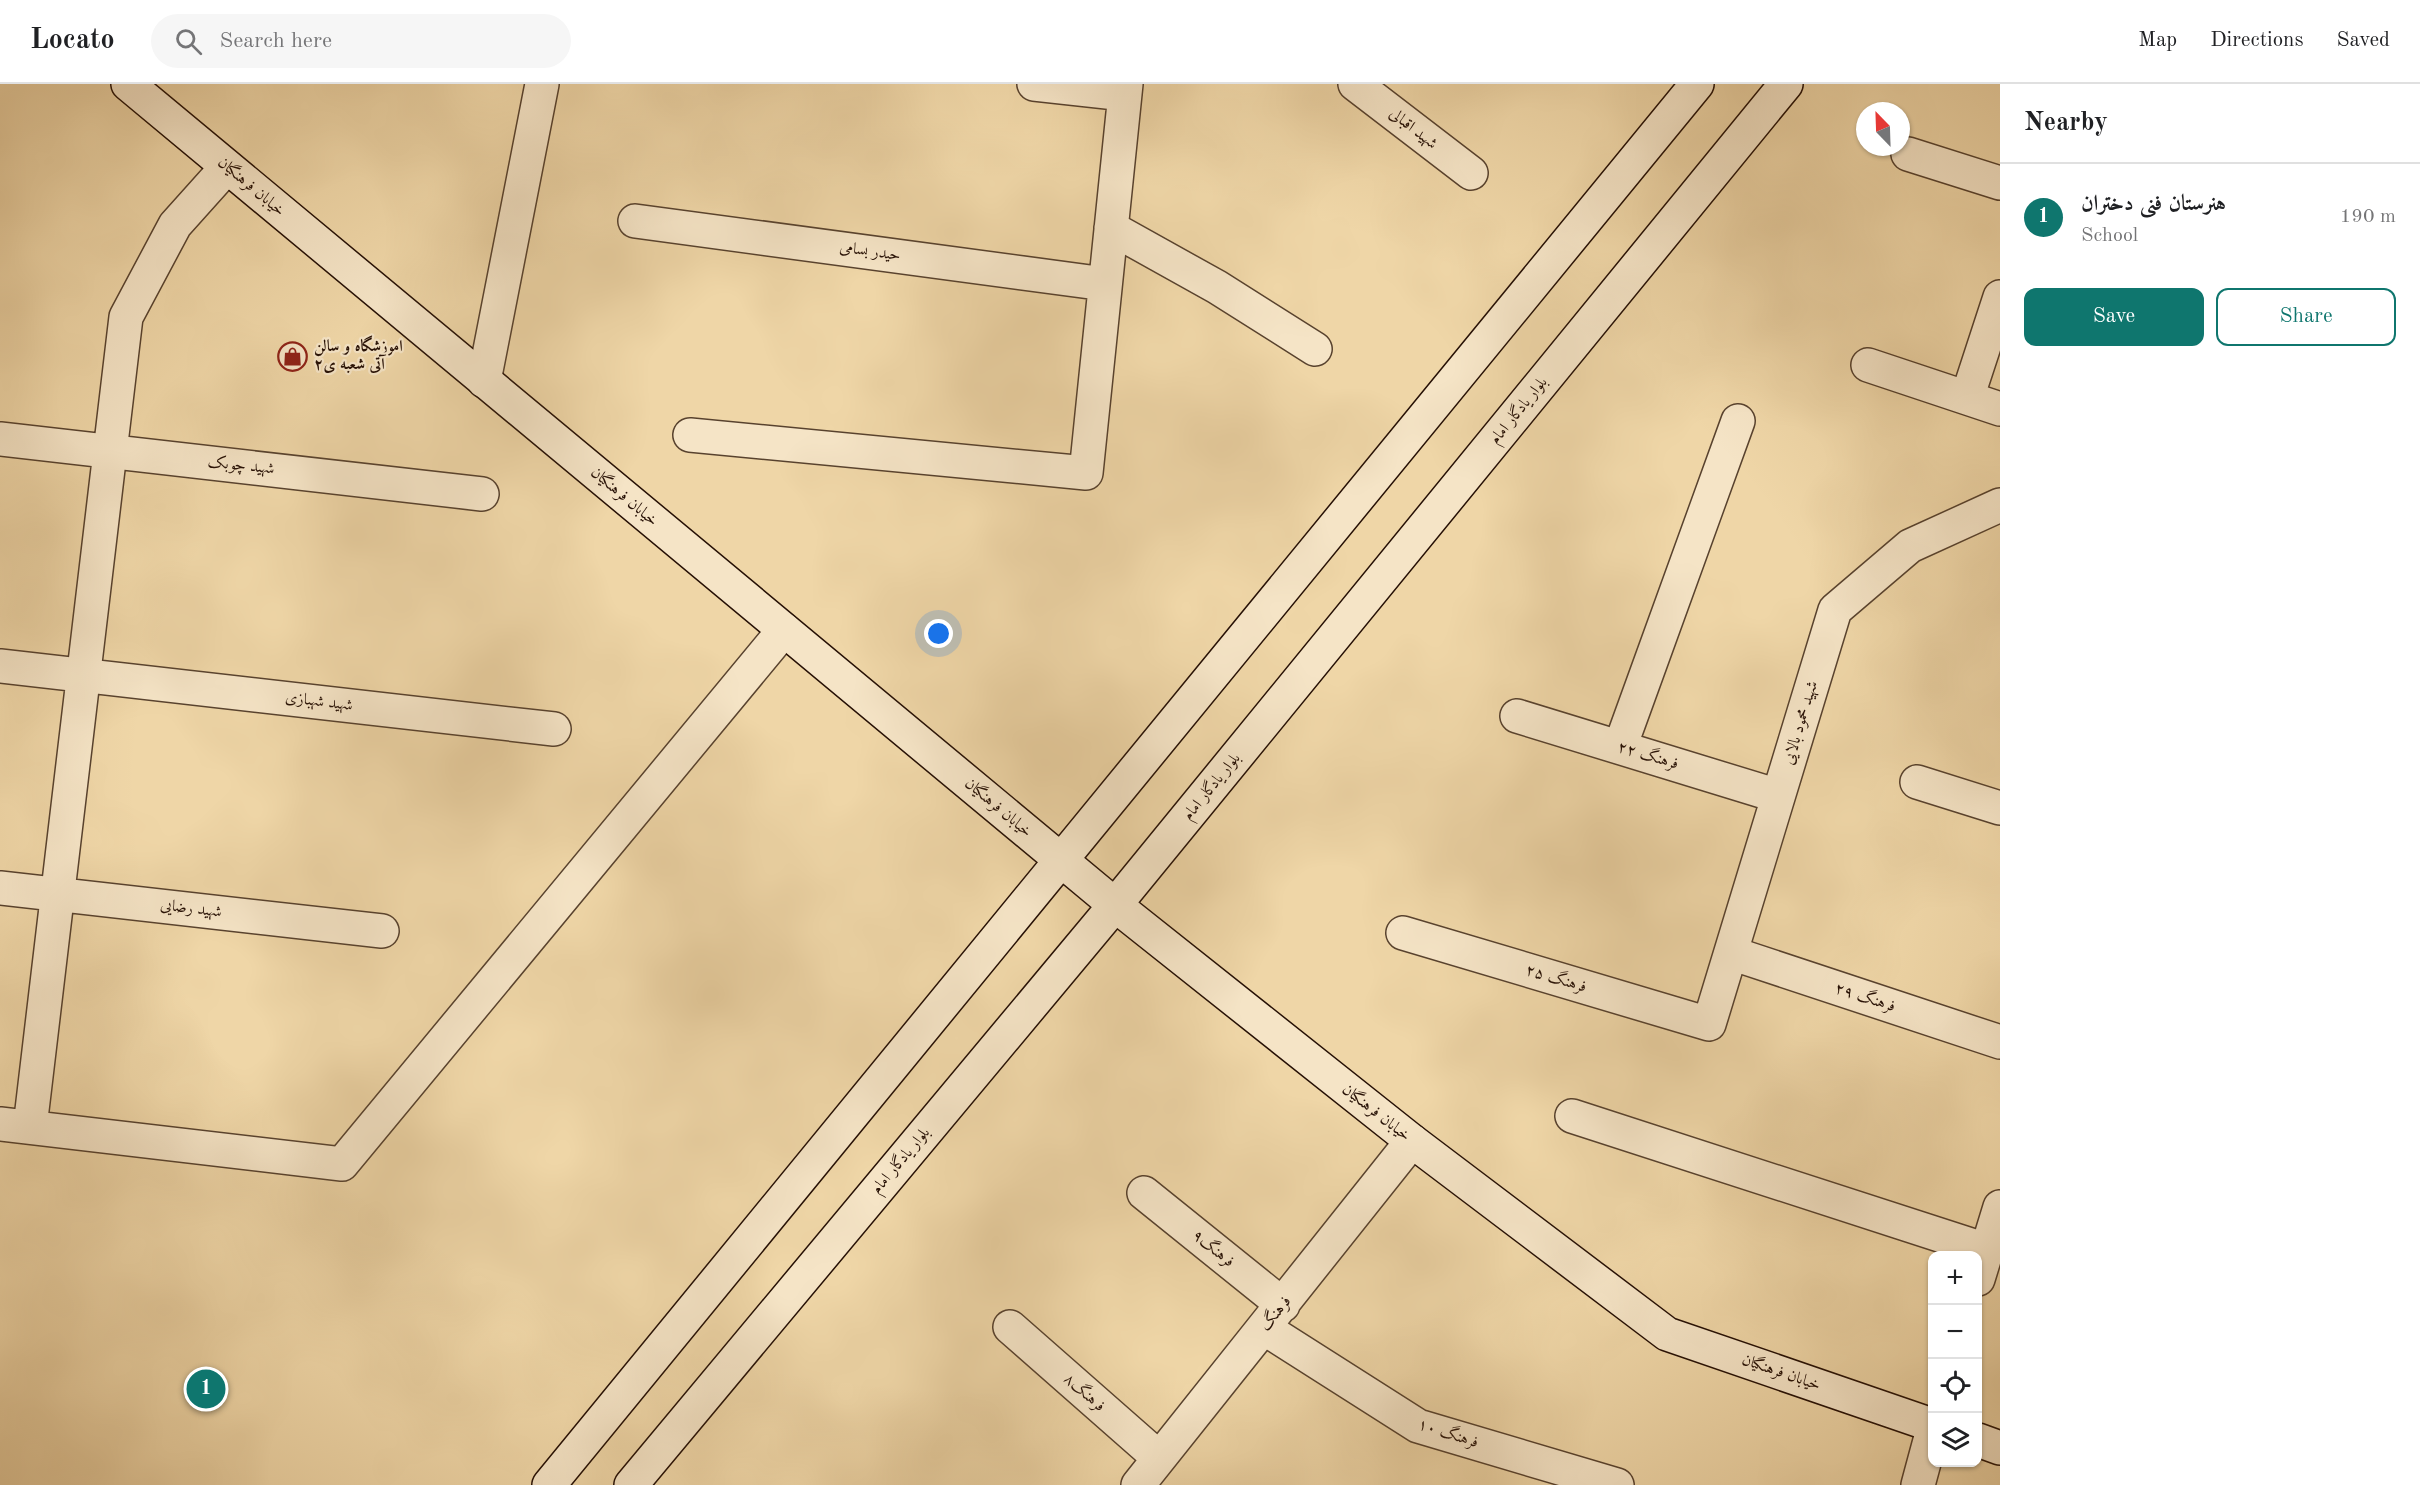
<!DOCTYPE html>
<html lang="en">
<head>
<meta charset="utf-8">
<style>
	:root { --surface:#fff; --page:#f6f6f6; --text:#202124; --muted:#757577; --line:#e0e0e0; --accent:#0f766e }
	body { margin:0; font-family:"Old Standard TT",Amiri,serif; background:var(--page); color:var(--text) }
	.controls { position:absolute; right:18px; bottom:18px; display:grid; overflow:hidden; border-radius:12px; box-shadow:0 2px 4px #0004 }
	.controls button { width:54px; height:54px; display:grid; place-items:center; padding:0; border:0; border-bottom:2px solid var(--line); background:var(--surface); color:var(--text); font:30px sans-serif }
	.compass { position:absolute; left:1856px; top:18px; width:54px; height:54px; border-radius:50%; background:var(--surface); box-shadow:0 2px 4px #0004; rotate:337deg }
	.you { position:absolute; left:939px; top:550px; width:21px; height:21px; margin:-15px; border:4px solid #fff; border-radius:50%; background:#1a73e8; box-shadow:0 0 0 9px #1a73e833 }
	.badge { display:grid; place-items:center; width:39px; height:39px; border-radius:50%; background:var(--accent); color:#fff; font-size:20px; font-weight:700 }
	.pin { position:absolute; translate:-50% -50%; border:3px solid #fff; box-shadow:0 2px 6px #0006 }
	.list { margin:0; padding:0; list-style:none }
	h2 { display:flex; justify-content:space-between; align-items:center; height:78px; margin:0; padding:0 24px; font-size:26px }
	h2 small { font-size:20px; font-weight:400; color:var(--muted) }
	.list li { display:grid; grid-template-columns:39px 1fr auto; gap:18px; align-items:center; box-sizing:border-box; height:108px; padding:0 24px; border-top:2px solid var(--line) }
	.list b { display:block; font-size:22px; white-space:nowrap }
	.list p { margin:0; font-size:20px; white-space:nowrap; color:var(--muted) }
	.list em { font-size:20px; font-style:normal; color:var(--muted) }
	.actions { display:flex; gap:12px; padding:18px 24px }
	.actions a { flex:1; padding:14px 0; border:2px solid var(--accent); border-radius:12px; text-align:center; font-size:21px; color:var(--accent) }
	.actions .main { background:var(--accent); color:#fff }
	.icon { flex:none; width:33px; height:33px; fill:none; stroke:currentColor; stroke-width:2; stroke-linecap:round; stroke-linejoin:round }
	.map { position:relative; flex:none; width:2000px; height:1401px; overflow:hidden }
	header { display:flex; align-items:center; gap:36px; box-sizing:border-box; height:84px; padding:0 30px; background:var(--surface); border-bottom:2px solid var(--line) }
	header strong { font-size:28px }
	nav { display:flex; gap:33px; margin-inline-start:auto; font-size:21px }
	.search { width:420px; height:54px; background:var(--page); display:flex; align-items:center; gap:15px; box-sizing:border-box; padding:0 21px; border-radius:33px; color:var(--muted); font-size:22px }
	main { display:flex }
	aside { flex:1; background:var(--surface) }
	.map>svg:first-child { display:block }
	.lines { fill:none; stroke-linecap:round; stroke-linejoin:round }
	.street-casing { stroke:#58422e; stroke-width:36 }
	.secondary-casing { stroke:#261005; stroke-width:36 }
	.street { stroke:#f5e4c6; stroke-width:33 }
	.secondary { stroke:#f5e4c6; stroke-width:33 }
	.labels { text-anchor:middle; dominant-baseline:central; stroke-width:4.5; stroke-linejoin:round; paint-order:stroke }
	.street-label { font-size:16px; fill:#261005; stroke:#f5e4c6 }
	.poi-label { font-size:16px; font-weight:bold; fill:#261005; stroke:#f5e4c6; text-anchor:start }
</style>
</head>
<body>
<header>
<strong>Locato</strong>
<div class="search"><svg class="icon" aria-label="search" viewBox="0 0 24 24"><circle cx="10" cy="10" r="6"/><path d="M15 15l6 6"/></svg>Search here</div>
<nav><a>Map</a><a>Directions</a><a>Saved</a></nav>
</header>
<main>
<div class="map">
<svg width="2000" height="1401" viewBox="0 0 2000 1401">
	<rect width="100%" height="100%" fill="#efd6a7"/>
	<filter id="stains"><feTurbulence type="fractalNoise" baseFrequency=".00333" numOctaves="4"/><feColorMatrix values="0 0 0 0 .2 0 0 0 0 .09 0 0 0 0 .02 0 0 0 .5 -.17"/></filter>
	<radialGradient id="worn" r=".72"><stop offset=".6" stop-color="#630" stop-opacity="0"/><stop offset="1" stop-color="#630" stop-opacity=".3"/></radialGradient>
	<g class="lines">
		<defs>
			<path id="street" d="M 1034,0 L 1125,10
				M 1355,0 L 1471,89
				M 1908,70 L 2000,99
				M 635,137 L 1105,200
				M 1111,144 L 1217,203 L 1315,265
				M 1868,281 L 2000,325
				M 484,297 L 542,0
				M 1967,314 L 2000,213
				M 690,351 L 1086,389 L 1126,0
				M 0,355 L 482,410
				M 0,582 L 554,645
				M 1517,632 L 1778,712
				M 1620,663 L 1738,337
				M 1917,698 L 2000,724
				M 0,804 L 382,847
				M 1403,849 L 1709,940 L 1835,526 L 1910,462 L 2000,421
				M 1731,869 L 2000,958
				M 1572,1032 L 1986,1166
				M 0,1040 L 342,1080 L 784,546
				M 30,1043 L 126,233 L 175,141 L 227,83
				M 1144,1109 L 1283,1221
				M 1978,1195 L 2000,1123
				M 1010,1243 L 1159,1374
				M 1264,1244 L 1418,1342 L 1617,1401
				M 1138,1401 L 1412,1057
				M 1918,1401 L 1932,1349"/>
			<path id="secondary" d="M 128,0 L 1115,821 L 1412,1057 L 1667,1250 L 1932,1341
				M 1978,1356 L 2000,1364
				M 549,1401 L 1697,0
				M 631,1401 L 1115,821 L 1786,0"/>
		</defs>
		<use href="#street" class="street-casing"/>
		<use href="#secondary" class="secondary-casing"/>
		<use href="#street" class="street"/>
		<use href="#secondary" class="secondary"/>
	</g>
	<defs>
		<symbol id="shop-ring" viewBox="-11 -11 22 22"><circle r="9.5" fill="#f5e4c6" stroke="#8f2418" stroke-width="1.5"/><path d="M-5-2.5h2.3a2.7 3.5 0 0 1 5.4 0H5L5.5 6h-11ZM-1.5-2.5h3a1.5 2.3 0 0 0-3 0Z" fill="#8f2418"/></symbol>
	</defs>
	<g fill-rule="evenodd">
		<use href="#shop-ring" x="276" y="256" width="33" height="33"/>
	</g>
	<g class="labels">
		<g class="street-label">
			<text transform="translate(1413 45) rotate(38)">شهید اقبالی</text>
			<text transform="translate(251 103) rotate(40)">خیابان فرهنگیان</text>
			<text transform="translate(870 168) rotate(8)">حیدر بسامی</text>
			<text transform="translate(1519 327) rotate(-51)">بلوار یادگار امام</text>
			<text transform="translate(241 382) rotate(6)">شهید چوبک</text>
			<text transform="translate(624 413) rotate(40)">خیابان فرهنگیان</text>
			<text transform="translate(319 618) rotate(7)">شهید شهبازی</text>
			<text transform="translate(1801 639) rotate(-73)">شهید محمود بالایی</text>
			<text transform="translate(1648 672) rotate(17)">فرهنگ ۲۲</text>
			<text transform="translate(1212 703) rotate(-51)">بلوار یادگار امام</text>
			<text transform="translate(998 724) rotate(40)">خیابان فرهنگیان</text>
			<text transform="translate(191 825) rotate(7)">شهید رضایی</text>
			<text transform="translate(1556 895) rotate(17)">فرهنگ ۲۵</text>
			<text transform="translate(1865 914) rotate(18)">فرهنگ ۲۹</text>
			<text transform="translate(1376 1029) rotate(38)">خیابان فرهنگیان</text>
			<text transform="translate(901 1077) rotate(-50)">بلوار یادگار امام</text>
			<text transform="translate(1213 1165) rotate(39)">فرهنگ۹</text>
			<text transform="translate(1276 1230) rotate(-51)">فرهنگ</text>
			<text transform="translate(1781 1289) rotate(19)">خیابان فرهنگیان</text>
			<text transform="translate(1084 1309) rotate(41)">فرهنگ۸</text>
			<text transform="translate(1448 1350) rotate(18)">فرهنگ ۱۰</text>
		</g>
		<g class="poi-label">
			<text x="314" y="263">اموزشگاه و سالن<tspan x="314" dy="18">آتی شعبه ی۲</tspan></text>
		</g>
	</g>
	<rect width="100%" height="100%" filter="url(#stains)"/>
	<rect width="100%" height="100%" fill="url(#worn)"/>
</svg>
<div class="controls">
<button>+</button>
<button>−</button>
<button><svg class="icon" aria-label="locate" viewBox="0 0 24 24"><circle cx="12" cy="12" r="6"/><path d="M12 2v4M12 18v4M2 12h4M18 12h4"/></svg></button>
<button><svg class="icon" aria-label="layers" viewBox="0 0 24 24"><path d="M12 4l9 5-9 5-9-5zM3 14l9 5 9-5"/></svg></button>
</div>
<svg class="compass" viewBox="-18 -18 36 36"><path d="M0-13l5 13h-10z" fill="#e53935"/><path d="M0 13l5-13h-10z" fill="#757577"/></svg>
<div class="you"></div>
<div class="pin badge" style="left:206px;top:1305px">1</div>
</div>
<aside>
<h2>Nearby<small></small></h2>
<ul class="list">
<li><span class="badge">1</span><div><b>هنرستان فنی دختران</b><p>School</p></div><em>190 m</em></li>
</ul>
<div class="actions"><a class="main">Save</a><a>Share</a></div>
</aside>
</main>
</body>
</html>
